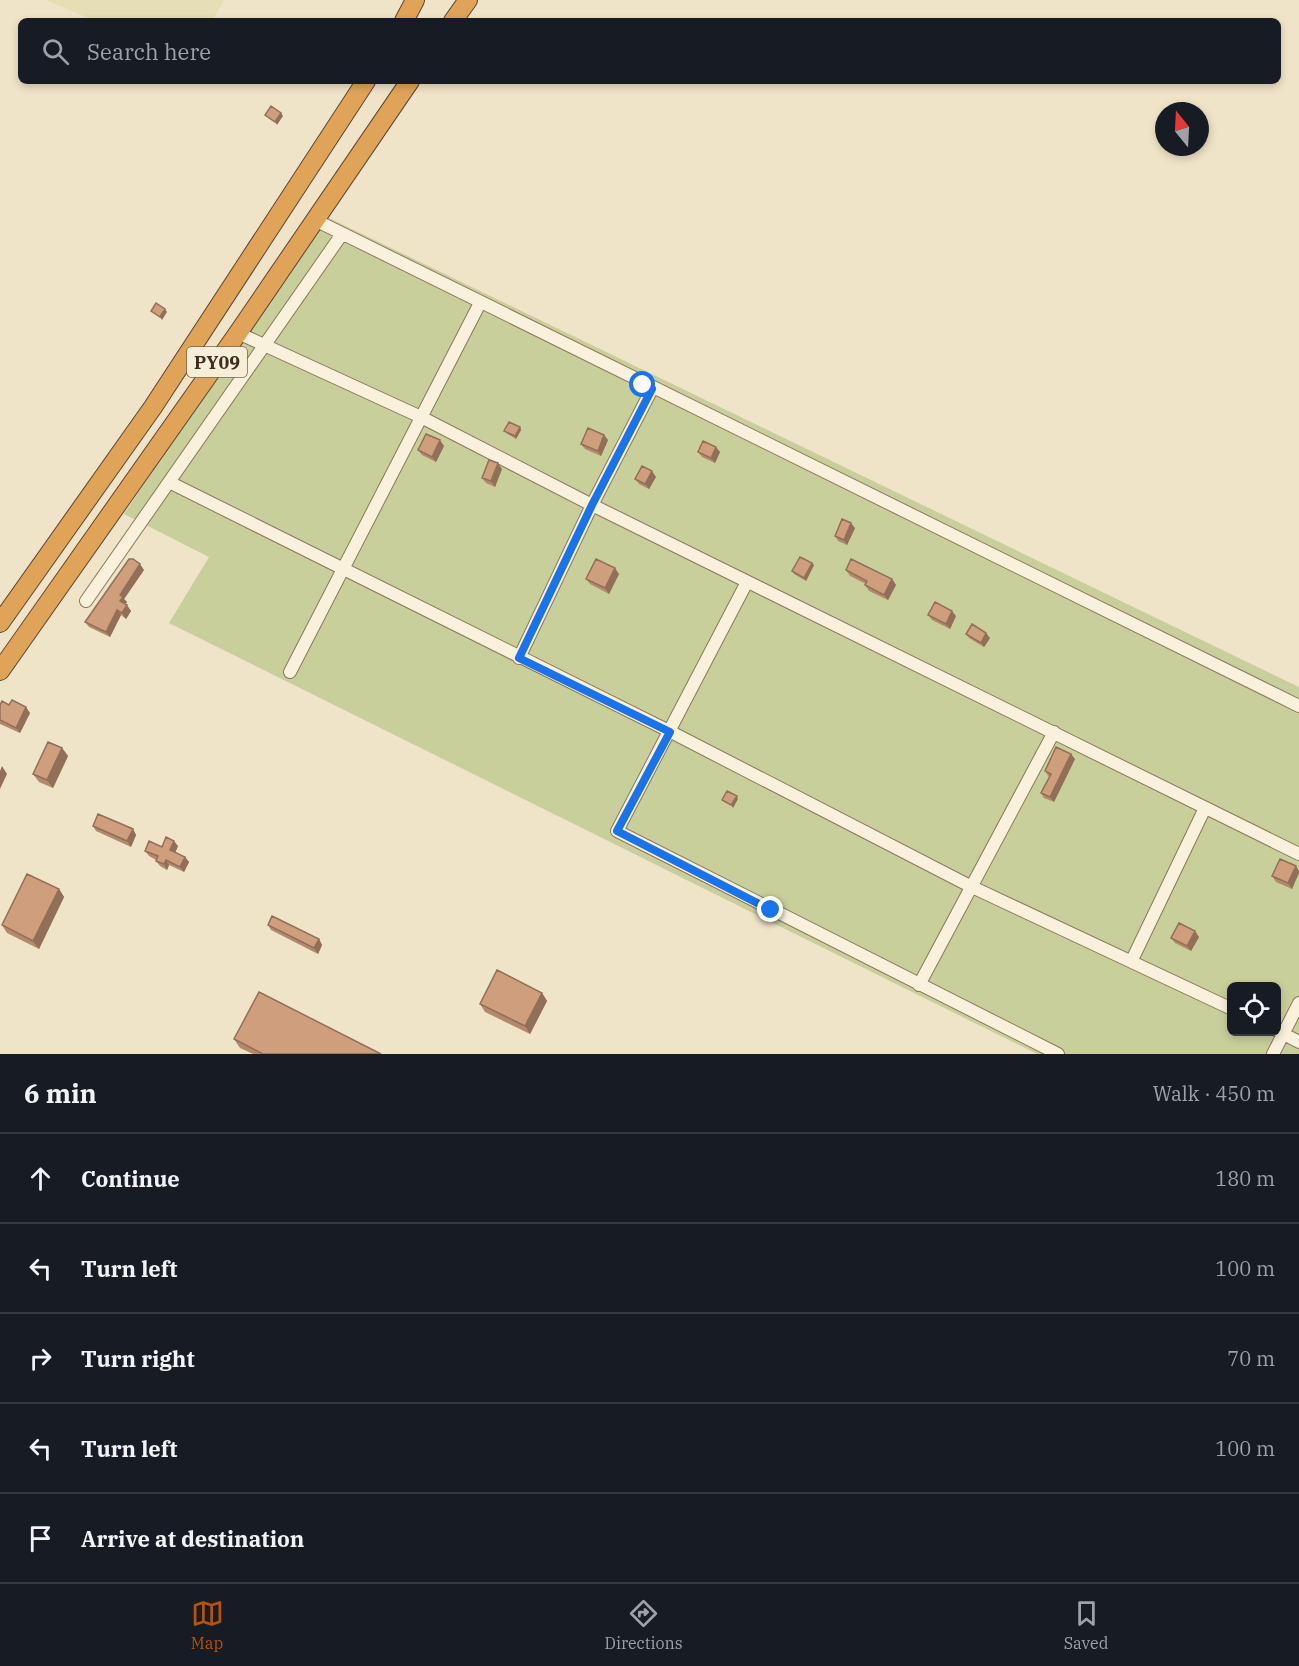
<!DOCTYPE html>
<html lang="en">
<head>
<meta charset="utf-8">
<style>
	:root { --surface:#171b24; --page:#242831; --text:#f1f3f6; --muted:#9ea1a6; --line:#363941; --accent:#b45309 }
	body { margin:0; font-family:"IBM Plex Serif",serif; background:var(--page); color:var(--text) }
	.controls { position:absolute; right:18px; bottom:18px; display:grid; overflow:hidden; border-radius:9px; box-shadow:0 3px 9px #0003 }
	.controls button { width:54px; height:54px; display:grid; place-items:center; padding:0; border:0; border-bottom:2px solid var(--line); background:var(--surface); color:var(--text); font:30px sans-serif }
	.compass { position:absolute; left:1155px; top:102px; width:54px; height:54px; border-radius:50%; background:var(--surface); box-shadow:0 3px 9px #0003; rotate:342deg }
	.stop { position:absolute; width:18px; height:18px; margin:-14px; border:4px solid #1a73e8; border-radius:50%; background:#fff }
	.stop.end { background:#1a73e8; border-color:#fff; box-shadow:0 2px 6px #0008 }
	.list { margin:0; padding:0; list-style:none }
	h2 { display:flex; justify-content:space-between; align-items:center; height:78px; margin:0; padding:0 24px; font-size:26px }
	h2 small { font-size:20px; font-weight:400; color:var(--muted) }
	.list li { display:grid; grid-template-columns:39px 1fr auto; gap:18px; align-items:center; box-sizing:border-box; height:90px; padding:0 24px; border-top:2px solid var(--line) }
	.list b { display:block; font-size:22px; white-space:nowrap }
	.list em { font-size:20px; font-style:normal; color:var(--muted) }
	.icon { flex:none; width:33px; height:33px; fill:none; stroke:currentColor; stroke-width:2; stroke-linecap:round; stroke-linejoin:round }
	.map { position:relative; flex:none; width:1299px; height:1054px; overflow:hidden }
	.search { position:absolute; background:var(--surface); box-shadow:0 3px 9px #0003; left:18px; right:18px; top:18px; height:66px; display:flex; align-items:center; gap:15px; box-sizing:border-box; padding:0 21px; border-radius:9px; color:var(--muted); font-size:22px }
	.sheet { height:528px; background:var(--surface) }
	nav { display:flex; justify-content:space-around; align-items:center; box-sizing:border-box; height:84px; border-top:2px solid var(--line); background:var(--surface); font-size:16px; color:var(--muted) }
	nav a { display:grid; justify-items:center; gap:3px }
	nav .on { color:var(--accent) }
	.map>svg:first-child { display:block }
	.farmland { fill:#e6deb5 }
	.green { fill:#c9cf9b; fill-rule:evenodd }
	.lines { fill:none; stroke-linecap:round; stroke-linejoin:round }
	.minor-casing { stroke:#8d765c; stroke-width:14 }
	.highway-casing { stroke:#5b4430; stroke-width:20 }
	.minor { stroke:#faf1dc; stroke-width:12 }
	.highway { stroke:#e0a458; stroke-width:18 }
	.wall { fill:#b2896c }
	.shaded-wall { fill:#916f58 }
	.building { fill:#cf9f7d; stroke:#916f58; stroke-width:1.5 }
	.route { stroke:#1a73e8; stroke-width:8 }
	.labels { text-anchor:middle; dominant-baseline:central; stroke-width:6; stroke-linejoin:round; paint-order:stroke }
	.shield { fill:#f7eed8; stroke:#756857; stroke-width:1.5 }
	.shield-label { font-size:18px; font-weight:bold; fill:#3d2e20 }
</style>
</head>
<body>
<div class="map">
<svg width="1299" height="1054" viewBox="0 0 1299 1054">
	<rect width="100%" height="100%" fill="#f0e4c8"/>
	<path class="farmland" d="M 46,0 L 224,0 L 212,21 L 95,21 Z"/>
	<path class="green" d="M 325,216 L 1299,687 L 1299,1054 L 1037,1054 L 169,623 L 209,557 L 124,514 ZM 1232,987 L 1276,987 L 1276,1032 L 1232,1032 Z"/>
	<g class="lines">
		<defs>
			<path id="minor" d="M 315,220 L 1299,706
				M 238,333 L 421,417 L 592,505 L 1299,854
				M 169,482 L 671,732 L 970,886 L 1232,1009
				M 747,582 L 617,831 L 1058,1054
				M 86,601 L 342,234
				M 519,658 L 592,505 L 652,389
				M 290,672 L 480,303
				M 1132,960 L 1205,808
				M 919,985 L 1054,732
				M 1276,1030 L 1299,1042
				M 1273,1054 L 1299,1003"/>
			<path id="highway" d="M 404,21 L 415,0
				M 453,21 L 468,0
				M 0,623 L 153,407 L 366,81
				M 0,671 L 238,333 L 410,81"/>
		</defs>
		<use href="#minor" class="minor-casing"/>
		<use href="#highway" class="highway-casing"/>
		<use href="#minor" class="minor"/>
		<use href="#highway" class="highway"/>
	</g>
	<path class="wall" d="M 520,427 L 521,430 L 516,439 L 506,433 L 504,431 Z
		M 604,435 L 608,440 L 601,456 L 585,449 L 581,444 Z
		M 444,446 L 436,462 L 422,455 L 418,450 Z
		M 698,452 L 720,452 L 715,463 L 702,457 Z
		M 502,469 L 495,487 L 486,483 L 482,478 Z
		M 656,477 L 649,489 L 639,484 L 635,479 Z
		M 855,528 L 847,545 L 838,541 L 835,536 Z
		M 814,565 L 806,581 L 794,574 L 792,571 Z
		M 144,570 L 124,599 L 127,602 L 125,604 L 131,611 L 126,619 L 121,615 L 110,637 L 89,627 L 85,622 Z
		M 846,570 L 892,579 L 896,585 L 888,600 L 869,591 L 865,585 L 866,584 L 850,576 Z
		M 619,574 L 609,594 L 590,584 L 586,579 Z
		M 928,615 L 956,616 L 950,629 L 932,620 Z
		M 966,634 L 990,638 L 984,647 L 969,638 Z
		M 0,705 L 9,705 L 30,713 L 20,733 L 0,724 Z
		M 62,748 L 68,756 L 53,788 L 39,782 L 33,774 Z
		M 1075,759 L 1054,802 L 1044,798 L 1041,793 L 1049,777 L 1045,771 Z
		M 93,826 L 133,829 L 136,835 L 131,847 L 96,831 Z
		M 178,846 L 175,852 L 185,857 L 189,862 L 184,872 L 169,865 L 167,870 L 160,866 L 156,861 L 156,860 L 149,856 L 145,851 L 162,847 Z
		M 1299,871 L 1292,889 L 1276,882 L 1272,876 Z
		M 59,889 L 64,897 L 39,949 L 7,933 L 2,925 Z
		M 268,925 L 319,939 L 322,945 L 318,954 L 271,930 Z
		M 1199,937 L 1191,951 L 1175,943 L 1171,938 Z
		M 542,993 L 547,1001 L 530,1034 L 485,1012 L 480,1004 Z
		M 234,1039 L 381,1054 L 253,1054 L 240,1048 Z"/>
	<path class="shaded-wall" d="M 281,113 L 283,116 L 277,125 L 275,122 Z
		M 165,309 L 167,312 L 162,320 L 160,317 Z
		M 520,427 L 521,430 L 516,439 L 515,436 Z
		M 604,435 L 608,440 L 601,456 L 598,451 Z
		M 440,440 L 444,446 L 436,462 L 432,457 Z
		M 716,447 L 720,452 L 715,463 L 711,458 Z
		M 498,463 L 502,469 L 495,487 L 491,481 Z
		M 652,471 L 656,477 L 649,489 L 645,484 Z
		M 851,523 L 855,528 L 847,545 L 844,540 Z
		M 812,563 L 814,565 L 806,581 L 804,578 Z
		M 140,564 L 144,570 L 124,599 L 127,602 L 124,606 L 120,601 L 120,595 Z
		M 615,568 L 619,574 L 609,594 L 605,588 Z
		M 892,579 L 896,585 L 888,600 L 884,595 Z
		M 127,605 L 131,611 L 126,619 L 122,613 Z
		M 117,610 L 121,615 L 110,637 L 106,632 Z
		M 952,611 L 956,616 L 950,629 L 946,624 Z
		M 986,633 L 990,638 L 984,647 L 981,643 Z
		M 26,707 L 30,713 L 20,733 L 16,728 Z
		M 62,748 L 68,756 L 53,788 L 47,780 Z
		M 1071,754 L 1075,759 L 1054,802 L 1050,797 Z
		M 2,766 L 7,774 L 0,789 L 0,771 Z
		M 737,796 L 738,799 L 733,808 L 731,805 Z
		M 133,829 L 136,835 L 131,847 L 127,841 Z
		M 174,841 L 178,846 L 174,856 L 170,850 Z
		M 185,857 L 189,862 L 184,872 L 180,867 Z
		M 166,860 L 169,865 L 167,870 L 164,864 Z
		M 1296,866 L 1299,871 L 1299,873 L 1292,889 L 1288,883 Z
		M 59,889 L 64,897 L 39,949 L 33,941 Z
		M 1195,931 L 1199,937 L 1191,951 L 1187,946 Z
		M 319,939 L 322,945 L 318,954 L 314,948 Z
		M 542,993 L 547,1001 L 530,1034 L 525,1026 Z"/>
	<path class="building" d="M 271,106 L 281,113 L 275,122 L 265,115 Z
		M 156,303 L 165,309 L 160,317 L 151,311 Z
		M 509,422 L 520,427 L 515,436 L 504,431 Z
		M 588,428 L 604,435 L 598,451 L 581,444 Z
		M 426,434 L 440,440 L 432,457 L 418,450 Z
		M 703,441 L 716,447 L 711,458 L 698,452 Z
		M 489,460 L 498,463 L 491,481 L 482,478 Z
		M 642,466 L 652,471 L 645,484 L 635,479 Z
		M 842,519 L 851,523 L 844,540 L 835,536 Z
		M 800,557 L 812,563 L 804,578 L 792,571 Z
		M 129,559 L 133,559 L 140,564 L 120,595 L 123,597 L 120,601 L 127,605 L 122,613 L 117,610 L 106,632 L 85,622 Z
		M 596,559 L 615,568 L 605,588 L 586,579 Z
		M 851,559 L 892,579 L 884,595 L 865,585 L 867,581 L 846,570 Z
		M 935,602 L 952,611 L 946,624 L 928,615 Z
		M 972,624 L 986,633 L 981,643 L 966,634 Z
		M 12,700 L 26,707 L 16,728 L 0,720 L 0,705 L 2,701 L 9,705 Z
		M 48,742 L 62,748 L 47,780 L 33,774 Z
		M 1056,747 L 1071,754 L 1050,797 L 1041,793 L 1051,774 L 1045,771 Z
		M 727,791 L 737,796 L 731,805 L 722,800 Z
		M 98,814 L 133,829 L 127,841 L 93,826 Z
		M 166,837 L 174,841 L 170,850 L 185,857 L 180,867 L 166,860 L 164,864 L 156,861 L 158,856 L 145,851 L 149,841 L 162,847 Z
		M 1280,859 L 1296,866 L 1288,883 L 1272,876 Z
		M 27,874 L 59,889 L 33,941 L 2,925 Z
		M 272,916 L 319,939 L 314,948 L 268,925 Z
		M 1179,923 L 1195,931 L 1187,946 L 1171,938 Z
		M 497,970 L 542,993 L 525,1026 L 480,1004 Z
		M 259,992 L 381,1054 L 263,1054 L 234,1039 Z"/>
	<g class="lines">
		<path class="route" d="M 643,385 L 652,389 L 592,505 L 519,658 L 670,732 L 617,831 L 771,910"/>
	</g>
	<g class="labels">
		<rect class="shield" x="187" y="347" width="60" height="30" rx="4.5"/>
		<g class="shield-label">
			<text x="217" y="362">PY09</text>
		</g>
	</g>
</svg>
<div class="controls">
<button><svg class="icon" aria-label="locate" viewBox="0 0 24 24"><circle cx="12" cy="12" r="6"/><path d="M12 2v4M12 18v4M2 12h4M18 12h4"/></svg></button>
</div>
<svg class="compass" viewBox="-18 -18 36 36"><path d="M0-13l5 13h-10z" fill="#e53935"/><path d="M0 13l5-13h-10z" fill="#9ea1a6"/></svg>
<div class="stop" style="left:643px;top:385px"></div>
<div class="stop end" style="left:771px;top:910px"></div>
<div class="search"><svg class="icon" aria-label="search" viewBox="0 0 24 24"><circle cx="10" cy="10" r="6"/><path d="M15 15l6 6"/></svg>Search here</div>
</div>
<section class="sheet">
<h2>6 min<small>Walk · 450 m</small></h2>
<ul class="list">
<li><svg class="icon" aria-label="ahead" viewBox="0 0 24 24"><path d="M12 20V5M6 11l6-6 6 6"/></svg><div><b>Continue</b></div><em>180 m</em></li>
<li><svg class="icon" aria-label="left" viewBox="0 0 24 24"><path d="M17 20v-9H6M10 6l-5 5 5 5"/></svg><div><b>Turn left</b></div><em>100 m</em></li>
<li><svg class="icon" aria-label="right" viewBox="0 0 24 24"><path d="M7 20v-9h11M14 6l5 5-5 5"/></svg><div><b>Turn right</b></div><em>70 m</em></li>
<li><svg class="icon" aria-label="left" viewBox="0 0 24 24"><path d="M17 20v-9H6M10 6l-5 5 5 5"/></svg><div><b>Turn left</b></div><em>100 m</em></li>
<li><svg class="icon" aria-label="arrive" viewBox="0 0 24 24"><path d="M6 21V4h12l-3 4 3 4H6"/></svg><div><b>Arrive at destination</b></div></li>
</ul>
</section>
<nav>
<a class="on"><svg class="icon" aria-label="map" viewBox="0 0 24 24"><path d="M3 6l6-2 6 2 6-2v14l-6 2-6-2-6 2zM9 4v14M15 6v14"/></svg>Map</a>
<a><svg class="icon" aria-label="directions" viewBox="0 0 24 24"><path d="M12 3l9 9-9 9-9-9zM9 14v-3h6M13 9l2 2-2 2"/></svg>Directions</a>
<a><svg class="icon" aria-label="saved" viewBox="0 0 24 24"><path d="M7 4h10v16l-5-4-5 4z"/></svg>Saved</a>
</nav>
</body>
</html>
